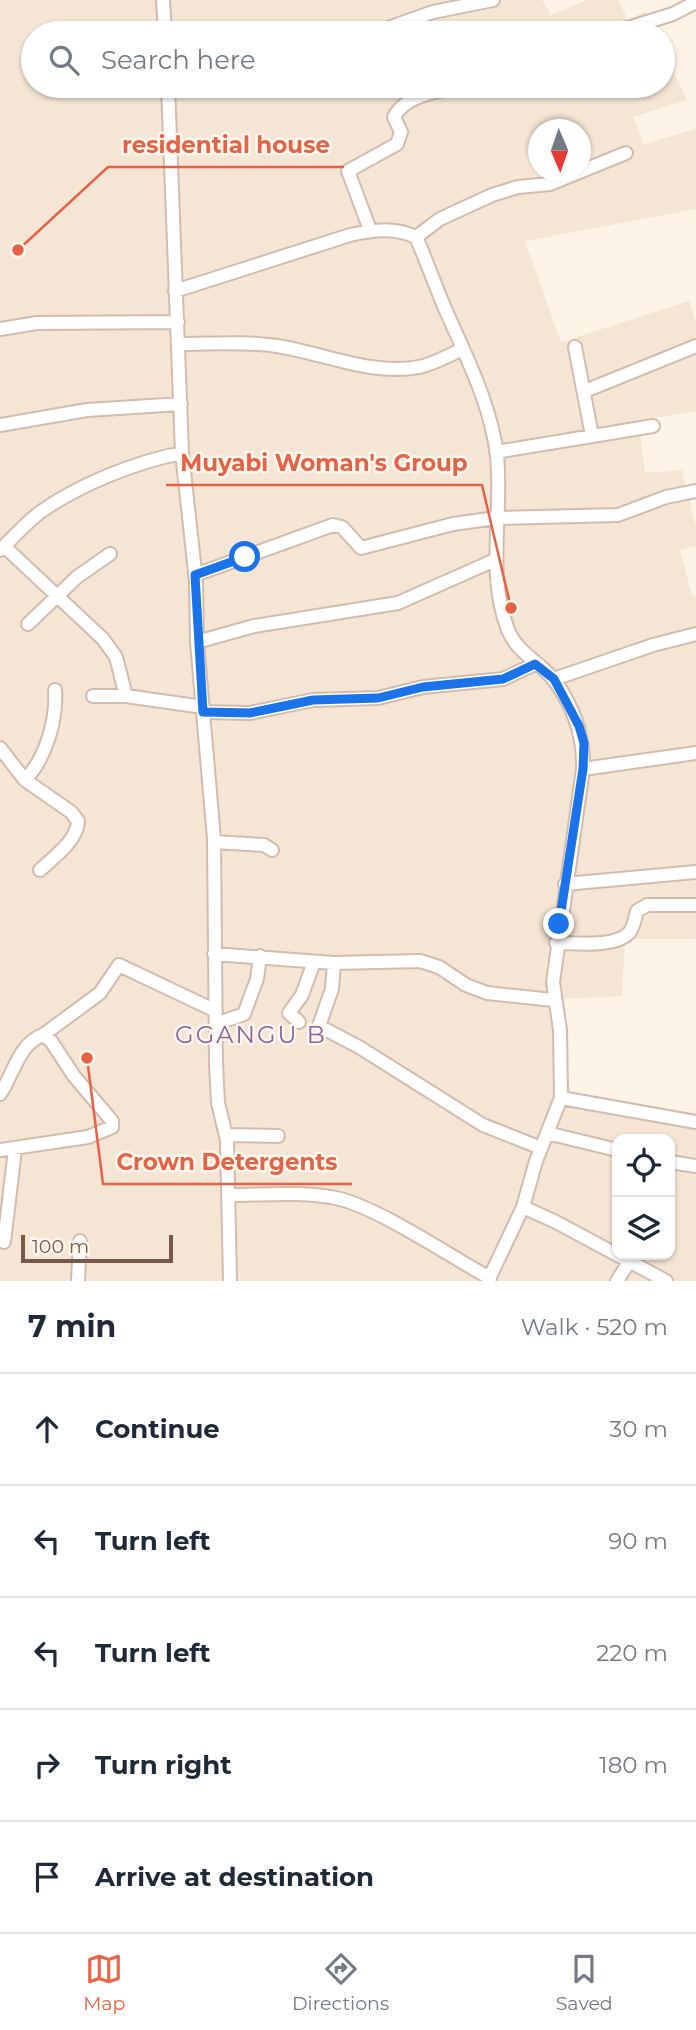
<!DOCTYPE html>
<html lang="en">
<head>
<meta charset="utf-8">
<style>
	:root { --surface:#fff; --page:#f2f2f3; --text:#1f2937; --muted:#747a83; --line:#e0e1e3; --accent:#ec6347 }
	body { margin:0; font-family:Montserrat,sans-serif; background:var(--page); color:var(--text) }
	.controls { position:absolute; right:21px; bottom:21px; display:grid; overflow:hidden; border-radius:14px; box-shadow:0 2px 5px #0004 }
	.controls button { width:63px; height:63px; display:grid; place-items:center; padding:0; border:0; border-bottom:2px solid var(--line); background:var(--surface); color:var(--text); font:35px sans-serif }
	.compass { position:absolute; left:528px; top:119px; width:63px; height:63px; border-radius:50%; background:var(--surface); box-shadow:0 2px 5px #0004; rotate:178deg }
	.scale { position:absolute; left:21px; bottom:18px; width:152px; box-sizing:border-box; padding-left:7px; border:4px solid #785849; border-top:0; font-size:19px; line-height:24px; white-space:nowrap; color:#785849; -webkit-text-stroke:5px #fff7ee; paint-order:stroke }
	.stop { position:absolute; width:21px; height:21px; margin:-16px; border:5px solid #1a73e8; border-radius:50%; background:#fff }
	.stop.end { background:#1a73e8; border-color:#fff; box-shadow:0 2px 7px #0008 }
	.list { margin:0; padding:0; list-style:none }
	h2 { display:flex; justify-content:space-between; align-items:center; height:91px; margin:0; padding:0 28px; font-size:30px }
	h2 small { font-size:23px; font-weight:400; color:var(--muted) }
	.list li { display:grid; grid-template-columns:46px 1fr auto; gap:21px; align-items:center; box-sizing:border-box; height:112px; padding:0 28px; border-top:2px solid var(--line) }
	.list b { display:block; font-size:26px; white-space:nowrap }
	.list em { font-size:23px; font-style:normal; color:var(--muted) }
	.icon { flex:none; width:38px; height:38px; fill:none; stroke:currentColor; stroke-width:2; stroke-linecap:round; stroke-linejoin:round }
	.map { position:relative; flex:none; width:696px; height:1281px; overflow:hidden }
	.search { position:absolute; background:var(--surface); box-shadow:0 2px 5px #0004; left:21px; right:21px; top:21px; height:77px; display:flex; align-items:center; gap:18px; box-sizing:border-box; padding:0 24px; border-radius:38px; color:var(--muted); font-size:26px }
	.sheet { height:651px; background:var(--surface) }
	nav { display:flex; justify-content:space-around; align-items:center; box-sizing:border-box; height:98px; border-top:2px solid var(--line); background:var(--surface); font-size:19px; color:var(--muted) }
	nav a { display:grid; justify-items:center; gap:4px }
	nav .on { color:var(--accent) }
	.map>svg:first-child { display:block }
	.residential { fill:#f5e5d4; fill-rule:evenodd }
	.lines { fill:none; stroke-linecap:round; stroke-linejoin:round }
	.minor-casing { stroke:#d2bcae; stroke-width:16 }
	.minor { stroke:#fff; stroke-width:12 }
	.route { stroke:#1a73e8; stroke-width:9 }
	.labels { text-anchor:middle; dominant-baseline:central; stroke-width:5; stroke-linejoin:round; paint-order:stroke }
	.quarter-label { font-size:24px; letter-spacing:2px; fill:#86659c; stroke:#fff7ee }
	.leader { fill:none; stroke:#e66247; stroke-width:2.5 }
	.callout-dot { fill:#e66247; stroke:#fff7ee; stroke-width:2.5 }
	.callout-label { font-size:23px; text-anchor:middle; font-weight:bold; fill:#e66247; stroke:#fff7ee; stroke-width:5; stroke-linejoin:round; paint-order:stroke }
</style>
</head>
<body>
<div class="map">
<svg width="696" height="1281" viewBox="0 0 696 1281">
	<rect width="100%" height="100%" fill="#fdf3e6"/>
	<path class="residential" d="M 0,0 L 542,0 L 551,15 L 587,0 L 618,0 L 628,20 L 645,11 L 655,33 L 33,33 L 33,86 L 663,86 L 663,49 L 687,100 L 633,117 L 644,144 L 696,129 L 696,209 L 525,241 L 561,342 L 689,301 L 696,323 L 696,411 L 639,421 L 645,473 L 682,470 L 696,527 L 696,546 L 680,550 L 692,596 L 696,596 L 696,939 L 625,939 L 622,996 L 563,999 L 570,1094 L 696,1118 L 696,1281 L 0,1281 ZM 538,130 L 580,130 L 580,172 L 538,172 ZM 617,1139 L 670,1139 L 670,1255 L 617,1255 Z"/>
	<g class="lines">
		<defs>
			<path id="minor" d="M 163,0 L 165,33
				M 374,33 L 433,12 L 493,0
				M 612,33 L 673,14 L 696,2
				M 168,86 L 182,453 L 196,581 L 197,642 L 214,839 L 216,1063 L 218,1103 L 227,1140 L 230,1281
				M 222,86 L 232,89 L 240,86
				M 370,230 L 348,171 L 397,144 L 401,132 L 394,117 C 406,94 440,91 463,86
				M 416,237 L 440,219 L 492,195 L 518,187 L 550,184 L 626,153
				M 175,291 L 350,235 C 373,230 394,227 416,237 C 426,259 434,283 444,306 C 464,353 491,403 497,456 C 503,514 486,573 508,630 C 518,654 539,661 554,680 C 574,707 584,737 583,769 L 553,982 L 560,1030 L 561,1098 L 536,1161 L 523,1207 L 488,1281
				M 0,329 L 37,323 L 178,322
				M 180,344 C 212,344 245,341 277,346 C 323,353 371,376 419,367 C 434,364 449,355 463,349
				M 575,347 L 592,436
				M 585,391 L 696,346
				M 0,425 L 87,410 L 181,404
				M 496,452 L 653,426
				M 4,546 L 103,639 L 116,657 L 126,696
				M 0,550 C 13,538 25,524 39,513 C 78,485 135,462 182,453
				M 195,575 L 333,525 L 342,527 L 361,548 L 453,524 L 496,518 L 618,515 L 666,497 L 696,491
				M 28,624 L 77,577 L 110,554
				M 197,642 L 254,626 L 398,603 L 495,560
				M 554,679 L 653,645 L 696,634
				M 93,696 L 126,696 L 203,707
				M 203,712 L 250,713 L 313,700 L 378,698 L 423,687 L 503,679 L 535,664
				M 0,748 L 25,780 L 71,812 L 78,821 C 78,840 53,858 40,870
				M 583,769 L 696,753
				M 25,780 C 46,758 57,720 55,690
				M 214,842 L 264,845 L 272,850
				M 565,884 L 696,872
				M 556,943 C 576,943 614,948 629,933 C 634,927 635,918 637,911 L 647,905 L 696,905
				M 214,954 L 334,963 L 420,961 L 439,967 L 466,985 L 487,993 L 553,1000
				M 334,963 L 332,989 L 319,1026 L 359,1047 L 483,1125 L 541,1148
				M 299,1022 L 289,1013 L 302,995 L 314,962
				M 216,1024 L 244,1014 L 257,979 L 260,956
				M 43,1035 L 100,993 L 119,965 L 216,1011
				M 0,1094 C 14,1074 18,1044 43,1035 L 51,1041 L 74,1076 L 112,1121 L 112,1127 L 88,1137 L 0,1150
				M 561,1098 L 696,1122
				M 547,1133 L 617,1150
				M 226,1135 L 278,1136
				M 670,1162 L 696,1166
				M 228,1195 C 263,1195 301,1191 336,1198 C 378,1207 449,1256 490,1278
				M 523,1207 L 556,1222 L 666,1281
				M 4,1242 L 15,1150
				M 78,1281 L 80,1241
				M 617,1281 L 629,1262"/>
		</defs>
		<use href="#minor" class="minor-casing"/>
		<use href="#minor" class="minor"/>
	</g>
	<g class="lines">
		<path class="route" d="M 245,557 L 195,575 L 203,712 L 250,713 L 313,700 L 378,698 L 423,687 L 503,679 L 535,664 L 554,679 L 579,726 L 584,743 L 583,769 L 559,924"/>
	</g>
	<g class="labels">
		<g class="quarter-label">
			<text x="251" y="1034">GGANGU B</text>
		</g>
	</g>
	<path class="leader" d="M18 250L108 167H344M511 608L482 485H166M87 1058L103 1184H352"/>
	<g class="callout-dot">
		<circle cx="18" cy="250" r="7"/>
		<circle cx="511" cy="608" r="7"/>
		<circle cx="87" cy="1058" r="7"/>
	</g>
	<g class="callout-label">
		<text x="226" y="153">residential house</text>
		<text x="324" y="471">Muyabi Woman's Group</text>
		<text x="227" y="1170">Crown Detergents</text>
	</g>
</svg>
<div class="controls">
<button><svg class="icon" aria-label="locate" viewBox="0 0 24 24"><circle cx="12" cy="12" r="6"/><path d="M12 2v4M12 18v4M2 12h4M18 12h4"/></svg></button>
<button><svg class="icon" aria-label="layers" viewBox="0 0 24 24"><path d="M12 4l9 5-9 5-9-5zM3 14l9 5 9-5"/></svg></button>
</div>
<svg class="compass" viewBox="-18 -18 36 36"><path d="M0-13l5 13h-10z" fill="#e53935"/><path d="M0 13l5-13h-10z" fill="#747a83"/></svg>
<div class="scale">100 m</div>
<div class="stop" style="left:245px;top:557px"></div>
<div class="stop end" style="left:559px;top:924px"></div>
<div class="search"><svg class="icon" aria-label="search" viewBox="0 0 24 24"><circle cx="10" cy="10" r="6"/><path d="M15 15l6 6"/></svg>Search here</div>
</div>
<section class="sheet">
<h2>7 min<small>Walk · 520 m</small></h2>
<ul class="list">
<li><svg class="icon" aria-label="ahead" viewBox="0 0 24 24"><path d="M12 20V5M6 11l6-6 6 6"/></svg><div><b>Continue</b></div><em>30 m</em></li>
<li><svg class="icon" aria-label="left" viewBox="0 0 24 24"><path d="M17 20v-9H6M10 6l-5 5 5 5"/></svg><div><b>Turn left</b></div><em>90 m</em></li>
<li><svg class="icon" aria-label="left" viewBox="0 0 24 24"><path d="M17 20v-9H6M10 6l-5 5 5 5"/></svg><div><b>Turn left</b></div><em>220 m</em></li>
<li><svg class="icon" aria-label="right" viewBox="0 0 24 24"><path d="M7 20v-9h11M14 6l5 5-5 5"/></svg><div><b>Turn right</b></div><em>180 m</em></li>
<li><svg class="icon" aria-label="arrive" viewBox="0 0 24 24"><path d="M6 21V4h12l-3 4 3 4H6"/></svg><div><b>Arrive at destination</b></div></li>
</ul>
</section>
<nav>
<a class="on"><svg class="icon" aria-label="map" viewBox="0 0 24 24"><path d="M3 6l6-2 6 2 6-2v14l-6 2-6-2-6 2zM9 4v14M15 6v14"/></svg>Map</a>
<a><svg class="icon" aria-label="directions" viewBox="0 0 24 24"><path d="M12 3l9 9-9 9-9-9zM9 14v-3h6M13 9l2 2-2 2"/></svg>Directions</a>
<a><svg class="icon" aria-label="saved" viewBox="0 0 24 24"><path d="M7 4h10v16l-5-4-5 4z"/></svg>Saved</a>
</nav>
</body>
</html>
